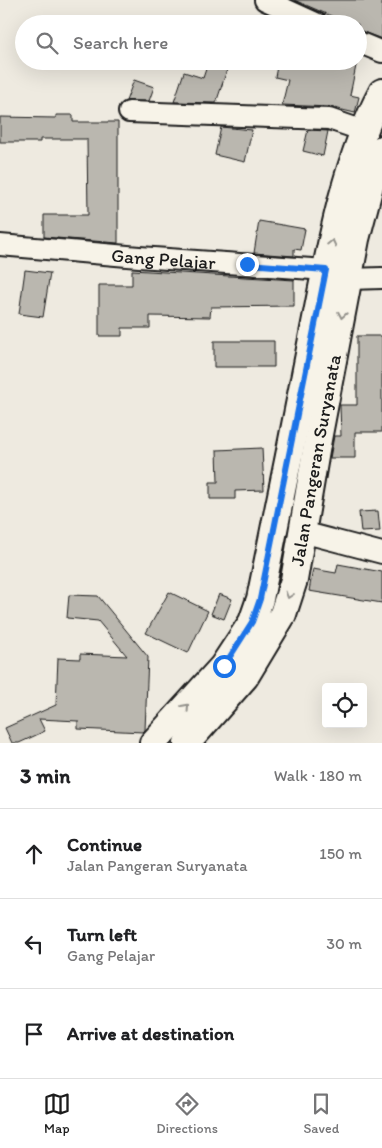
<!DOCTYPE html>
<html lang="en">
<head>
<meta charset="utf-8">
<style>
	:root { --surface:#fff; --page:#f2f2f2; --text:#202124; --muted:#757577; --line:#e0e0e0; --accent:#1c1c1c }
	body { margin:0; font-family:Itim,sans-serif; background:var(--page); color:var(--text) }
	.controls { position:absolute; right:15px; bottom:15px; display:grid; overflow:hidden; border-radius:5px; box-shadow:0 5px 20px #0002 }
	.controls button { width:45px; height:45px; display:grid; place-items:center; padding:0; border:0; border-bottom:1px solid var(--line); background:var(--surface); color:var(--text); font:25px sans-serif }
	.stop { position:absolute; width:15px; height:15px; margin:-11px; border:4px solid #1a73e8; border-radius:50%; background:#fff }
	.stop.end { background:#1a73e8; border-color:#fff; box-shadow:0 1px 5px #0008 }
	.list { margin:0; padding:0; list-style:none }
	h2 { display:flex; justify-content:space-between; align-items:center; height:65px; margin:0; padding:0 20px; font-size:21px }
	h2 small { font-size:16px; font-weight:400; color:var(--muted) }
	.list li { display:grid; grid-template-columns:32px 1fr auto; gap:15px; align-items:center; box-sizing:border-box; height:90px; padding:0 20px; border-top:1px solid var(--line) }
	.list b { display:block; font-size:19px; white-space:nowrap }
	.list p { margin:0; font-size:16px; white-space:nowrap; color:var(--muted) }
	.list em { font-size:16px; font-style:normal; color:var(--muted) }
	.icon { flex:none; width:28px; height:28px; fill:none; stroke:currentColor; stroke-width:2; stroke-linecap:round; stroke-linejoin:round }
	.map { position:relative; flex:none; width:382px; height:743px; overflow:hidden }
	.search { position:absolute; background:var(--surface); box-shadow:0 5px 20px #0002; left:15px; right:15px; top:15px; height:55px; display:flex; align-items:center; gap:12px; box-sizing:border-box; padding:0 18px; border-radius:28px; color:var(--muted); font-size:19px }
	.sheet { height:335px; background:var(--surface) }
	nav { display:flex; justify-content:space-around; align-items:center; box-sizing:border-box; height:70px; border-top:1px solid var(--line); background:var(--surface); font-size:14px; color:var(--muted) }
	nav a { display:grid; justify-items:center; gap:2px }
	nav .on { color:var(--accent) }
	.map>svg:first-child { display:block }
	.building { fill:#bab7af; stroke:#1c1c1c }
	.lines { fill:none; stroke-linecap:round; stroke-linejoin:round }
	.minor-casing { stroke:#1c1c1c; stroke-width:24 }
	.major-casing { stroke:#1c1c1c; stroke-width:30 }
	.minor { stroke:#f7f3e8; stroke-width:20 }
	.major { stroke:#f7f3e8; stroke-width:26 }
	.oneway { stroke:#94928c }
	.route { stroke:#1a73e8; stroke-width:6 }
	.labels { text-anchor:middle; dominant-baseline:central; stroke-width:5; stroke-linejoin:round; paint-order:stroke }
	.street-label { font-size:19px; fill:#1c1c1c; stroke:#f7f3e8 }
</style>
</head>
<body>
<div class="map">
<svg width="382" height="743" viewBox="0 0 382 743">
	<rect width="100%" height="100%" fill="#eeeae0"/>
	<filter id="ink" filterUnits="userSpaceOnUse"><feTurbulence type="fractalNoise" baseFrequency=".02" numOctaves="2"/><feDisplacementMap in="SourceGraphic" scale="10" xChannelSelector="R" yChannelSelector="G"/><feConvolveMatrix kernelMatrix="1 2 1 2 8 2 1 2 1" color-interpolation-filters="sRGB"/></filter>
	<g filter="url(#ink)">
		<path class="building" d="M 294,0 L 377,0 L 382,2 L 382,39 L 358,30 L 358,24 L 350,24 Z
			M 278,61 L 357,61 L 350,95 L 359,97 L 355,113 L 330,107 L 282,105 L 288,80 L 275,77 Z
			M 208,63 L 227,70 L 216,103 L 174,102 L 184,72 L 203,78 Z
			M 134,80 L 154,87 L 149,101 L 126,101 Z
			M 56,115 L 73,115 L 73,122 L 118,122 L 118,243 L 44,237 L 44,215 L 88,215 L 87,139 L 40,139 L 40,142 L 0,142 L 0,117 L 56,118 Z
			M 221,127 L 252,130 L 245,162 L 215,155 Z
			M 308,130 L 328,131 L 323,156 L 303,151 Z
			M 259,221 L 305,229 L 301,250 L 294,249 L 294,256 L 254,253 Z
			M 25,270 L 50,273 L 43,317 L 19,314 Z
			M 132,270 L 294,280 L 294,306 L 211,307 L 210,317 L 150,316 L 150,328 L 122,328 L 122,336 L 99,336 L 99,285 L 132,285 Z
			M 357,336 L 382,336 L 382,432 L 355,432 L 355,458 L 330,458 L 334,436 L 341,436 L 340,405 L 357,405 Z
			M 214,341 L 274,341 L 274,367 L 214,367 Z
			M 262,448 L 264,490 L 235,491 L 235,499 L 210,499 L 210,482 L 218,482 L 217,450 Z
			M 378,511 L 380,531 L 361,532 L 359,512 Z
			M 338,564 L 382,572 L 382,603 L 309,591 L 313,569 L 336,573 Z
			M 169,592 L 208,611 L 188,653 L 146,633 Z
			M 219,594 L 232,599 L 224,619 L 211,614 Z
			M 69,595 L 98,596 L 148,657 L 145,730 L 143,732 L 78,729 L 78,721 L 39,719 L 45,731 L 19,743 L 12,743 L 5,728 L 56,705 L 58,658 L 80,659 L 80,654 L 127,656 L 98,621 L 67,618 Z"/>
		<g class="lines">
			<defs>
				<g id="minor">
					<path d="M 265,0 L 318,24"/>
					<path d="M 358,42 L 382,52"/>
					<path d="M 129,112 L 329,119 L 364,131"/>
					<path id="s1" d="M 0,245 L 139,257 L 326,270"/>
					<path d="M 349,279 L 382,278"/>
					<path d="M 302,532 L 382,553"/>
				</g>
				<g id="major">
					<path d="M 153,743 L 223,666 L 252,622 L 260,599 C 278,512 295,426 312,339 C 328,258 343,165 382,92"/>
					<path id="s2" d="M 187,743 L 245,677 L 283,614 L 294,580 L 317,445 L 356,239 L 373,174 L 382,149"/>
				</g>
			</defs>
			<use href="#minor" class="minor-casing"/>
			<use href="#major" class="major-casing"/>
			<use href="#minor" class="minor"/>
			<use href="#major" class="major"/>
		</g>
		<defs><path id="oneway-chevron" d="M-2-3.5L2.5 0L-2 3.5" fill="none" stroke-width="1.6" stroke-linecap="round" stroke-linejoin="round" transform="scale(1.25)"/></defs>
		<g class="oneway">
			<use href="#oneway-chevron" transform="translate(332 243) rotate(-77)"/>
			<use href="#oneway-chevron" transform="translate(342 315) rotate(100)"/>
			<use href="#oneway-chevron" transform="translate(289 595) rotate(108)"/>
			<use href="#oneway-chevron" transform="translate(186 707) rotate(-48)"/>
		</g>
	</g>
	<g class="lines" filter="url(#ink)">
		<path class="route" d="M 224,666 L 252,622 L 260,599 L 326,270 L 247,264"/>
	</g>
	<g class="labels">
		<g class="street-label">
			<text stroke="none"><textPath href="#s1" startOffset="164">Gang Pelajar</textPath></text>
			<text stroke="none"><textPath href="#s2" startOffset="319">Jalan Pangeran Suryanata</textPath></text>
		</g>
	</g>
</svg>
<div class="controls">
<button><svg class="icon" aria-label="locate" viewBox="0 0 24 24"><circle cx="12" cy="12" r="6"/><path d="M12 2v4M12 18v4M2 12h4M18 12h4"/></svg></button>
</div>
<div class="stop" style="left:224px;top:666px"></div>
<div class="stop end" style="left:247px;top:264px"></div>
<div class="search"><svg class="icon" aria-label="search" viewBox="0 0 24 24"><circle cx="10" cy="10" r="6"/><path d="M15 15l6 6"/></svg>Search here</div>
</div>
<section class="sheet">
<h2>3 min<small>Walk · 180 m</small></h2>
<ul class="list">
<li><svg class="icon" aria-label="ahead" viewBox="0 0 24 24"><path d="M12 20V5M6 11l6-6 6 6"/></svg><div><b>Continue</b><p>Jalan Pangeran Suryanata</p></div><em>150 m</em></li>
<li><svg class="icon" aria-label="left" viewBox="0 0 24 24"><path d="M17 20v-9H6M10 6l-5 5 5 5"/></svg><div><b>Turn left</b><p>Gang Pelajar</p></div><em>30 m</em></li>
<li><svg class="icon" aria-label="arrive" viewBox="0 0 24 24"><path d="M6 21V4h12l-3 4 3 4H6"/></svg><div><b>Arrive at destination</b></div></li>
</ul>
</section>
<nav>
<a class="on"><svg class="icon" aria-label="map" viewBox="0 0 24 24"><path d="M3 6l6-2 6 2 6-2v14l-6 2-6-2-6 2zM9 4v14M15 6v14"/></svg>Map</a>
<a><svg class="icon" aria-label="directions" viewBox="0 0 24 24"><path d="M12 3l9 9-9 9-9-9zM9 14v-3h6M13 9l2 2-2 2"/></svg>Directions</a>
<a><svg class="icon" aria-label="saved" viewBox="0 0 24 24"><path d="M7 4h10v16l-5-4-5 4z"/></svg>Saved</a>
</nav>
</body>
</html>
